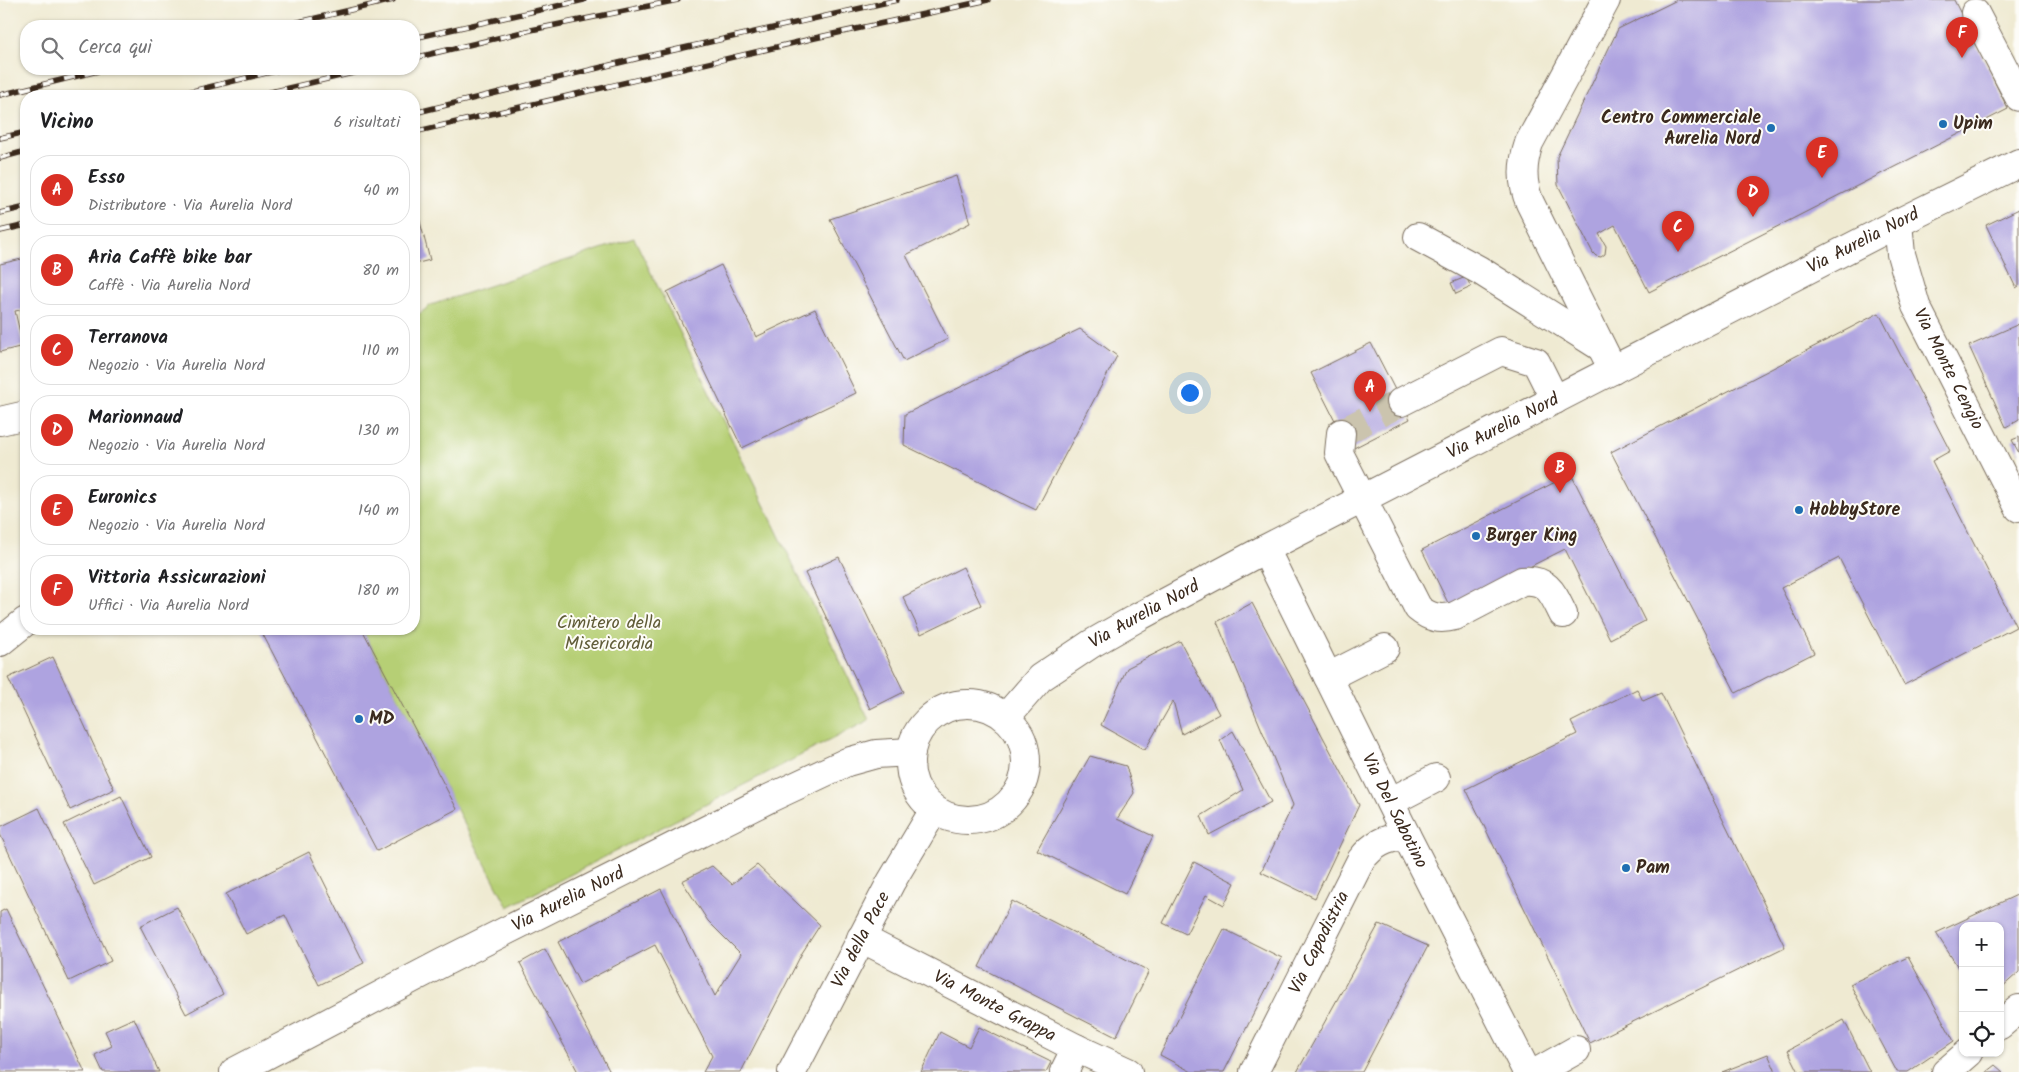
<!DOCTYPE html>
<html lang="it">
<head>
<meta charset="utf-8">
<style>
	:root { --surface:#fff; --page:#f2f2f2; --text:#202124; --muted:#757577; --line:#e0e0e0; --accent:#d93025 }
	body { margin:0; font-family:Kalam,sans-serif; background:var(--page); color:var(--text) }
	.controls { position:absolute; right:15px; bottom:15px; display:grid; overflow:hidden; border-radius:10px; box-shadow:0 1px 4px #0004 }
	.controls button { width:45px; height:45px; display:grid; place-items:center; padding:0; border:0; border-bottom:1px solid var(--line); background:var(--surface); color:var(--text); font:25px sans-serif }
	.you { position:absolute; left:1189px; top:392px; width:18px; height:18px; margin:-12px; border:4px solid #fff; border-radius:50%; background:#1a73e8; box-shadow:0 0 0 8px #1a73e833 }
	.badge { display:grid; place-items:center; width:32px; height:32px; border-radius:50%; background:var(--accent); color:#fff; font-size:16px; font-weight:700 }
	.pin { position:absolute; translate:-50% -41px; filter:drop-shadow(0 1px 2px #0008) }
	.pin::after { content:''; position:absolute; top:26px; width:18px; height:15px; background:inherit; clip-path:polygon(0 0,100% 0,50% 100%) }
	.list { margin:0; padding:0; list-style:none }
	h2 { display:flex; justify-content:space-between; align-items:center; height:65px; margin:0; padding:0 20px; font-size:21px }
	h2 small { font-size:16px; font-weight:400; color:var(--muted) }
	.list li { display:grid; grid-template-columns:32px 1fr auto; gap:15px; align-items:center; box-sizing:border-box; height:70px; margin:0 10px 10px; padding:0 10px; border:1px solid var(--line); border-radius:20px }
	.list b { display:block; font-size:19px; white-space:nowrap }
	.list p { margin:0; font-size:16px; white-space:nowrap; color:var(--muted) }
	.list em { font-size:16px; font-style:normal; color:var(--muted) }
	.icon { flex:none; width:28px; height:28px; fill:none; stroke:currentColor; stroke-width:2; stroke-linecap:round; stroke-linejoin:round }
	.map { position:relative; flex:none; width:2019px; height:1072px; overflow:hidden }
	.search { position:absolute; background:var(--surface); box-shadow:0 1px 4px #0004; left:20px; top:20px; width:400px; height:55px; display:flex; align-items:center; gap:12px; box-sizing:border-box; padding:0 18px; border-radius:20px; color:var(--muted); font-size:19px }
	.panel { position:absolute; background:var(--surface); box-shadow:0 1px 4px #0004; left:20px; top:90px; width:400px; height:545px; border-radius:20px }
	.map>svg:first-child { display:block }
	.green { fill:#b6cf74; stroke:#787c49 }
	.building { fill:#aea3e0 }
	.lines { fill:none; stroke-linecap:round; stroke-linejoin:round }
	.minor-tunnel { stroke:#cbc4ae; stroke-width:28; stroke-dasharray:28 14; stroke-linecap:butt }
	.minor-casing { stroke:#7a6d5d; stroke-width:30 }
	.major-casing { stroke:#7a6d5d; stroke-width:30 }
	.minor { stroke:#fff; stroke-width:28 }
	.major { stroke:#fff; stroke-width:28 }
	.rail-casing { stroke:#3b2a1e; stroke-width:5.5 }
	.rail { stroke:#fdfcf7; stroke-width:4; stroke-dasharray:11; stroke-linecap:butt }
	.poi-dot { fill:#1f6fb2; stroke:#fdfcf7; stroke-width:2 }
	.labels { text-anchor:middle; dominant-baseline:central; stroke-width:4; stroke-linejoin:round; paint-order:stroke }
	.poi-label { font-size:18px; font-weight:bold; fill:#3b2a1e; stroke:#fdfcf7; text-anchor:start }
	.street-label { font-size:18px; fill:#3b2a1e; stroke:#fdfcf7 }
	.park-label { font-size:18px; fill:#605c38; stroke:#fdfcf7 }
</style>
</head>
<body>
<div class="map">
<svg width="2019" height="1072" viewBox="0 0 2019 1072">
	<rect width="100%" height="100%" fill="#fdfcf7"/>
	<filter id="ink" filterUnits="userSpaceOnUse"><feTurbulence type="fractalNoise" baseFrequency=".02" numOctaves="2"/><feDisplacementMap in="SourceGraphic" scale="10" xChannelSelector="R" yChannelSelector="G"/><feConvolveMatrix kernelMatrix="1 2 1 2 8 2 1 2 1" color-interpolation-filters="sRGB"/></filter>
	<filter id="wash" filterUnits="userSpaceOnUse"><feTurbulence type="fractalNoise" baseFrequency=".0096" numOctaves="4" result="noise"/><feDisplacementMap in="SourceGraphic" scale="20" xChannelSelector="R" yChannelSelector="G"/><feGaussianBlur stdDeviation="1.12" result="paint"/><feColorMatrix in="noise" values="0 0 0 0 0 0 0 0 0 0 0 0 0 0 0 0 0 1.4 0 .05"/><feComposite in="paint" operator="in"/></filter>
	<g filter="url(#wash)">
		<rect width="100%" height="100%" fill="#efead2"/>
		<path class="green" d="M 634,238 L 869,720 L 508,907 L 362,629 L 414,629 L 414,318 L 431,305 Z"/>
		<g id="blocks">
			<path class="building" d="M 1677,0 L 1954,0 L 2008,109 L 1649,292 L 1615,225 L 1599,234 L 1606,246 L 1605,254 L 1601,257 L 1596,256 L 1593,253 L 1558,185 L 1557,157 L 1618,29 Z
				M 956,176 L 970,223 L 906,255 L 948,339 L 904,361 L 830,219 Z
				M 2019,209 L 2019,286 L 2016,288 L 1986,225 Z
				M 418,214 L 430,260 L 414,264 L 414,215 Z
				M 26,258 L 26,309 L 15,311 L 23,346 L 0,352 L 0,264 Z
				M 721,265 L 756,337 L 815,309 L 856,393 L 742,448 L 667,292 Z
				M 1466,277 L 1471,287 L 1456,294 L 1451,283 Z
				M 1879,313 L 1950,451 L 1932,461 L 2016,627 L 1904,685 L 1839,558 L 1781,588 L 1814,653 L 1736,693 L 1611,452 Z
				M 2019,324 L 2019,419 L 2006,427 L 1969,346 Z
				M 1080,329 L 1117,356 L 1036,510 L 904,445 L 905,414 Z
				M 1371,343 L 1410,419 L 1350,450 L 1311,373 Z
				M 2019,437 L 2019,453 L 2012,440 Z
				M 1571,474 L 1645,621 L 1610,639 L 1565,549 L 1450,607 L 1422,550 Z
				M 839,557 L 904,692 L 870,709 L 805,573 Z
				M 963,567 L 981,605 L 921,634 L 903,597 Z
				M 1252,603 L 1359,805 L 1315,898 L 1261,872 L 1293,805 L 1217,622 Z
				M 260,629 L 362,629 L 457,809 L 377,851 Z
				M 1180,641 L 1219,714 L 1182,734 L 1173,701 L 1145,750 L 1101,725 L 1127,668 Z
				M 53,657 L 114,789 L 70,810 L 8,678 Z
				M 1637,689 L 1643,701 L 1661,693 L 1785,947 L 1590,1043 L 1466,789 L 1577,734 L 1571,722 Z
				M 1233,731 L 1271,802 L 1209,835 L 1201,816 L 1243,790 L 1220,740 Z
				M 1090,756 L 1126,766 L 1134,793 L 1117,819 L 1153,836 L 1125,894 L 1037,850 Z
				M 121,796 L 151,857 L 94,885 L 64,824 Z
				M 39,808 L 111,961 L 69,981 L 0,834 L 0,827 Z
				M 309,852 L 364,963 L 319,985 L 285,915 L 246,934 L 226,894 Z
				M 1194,862 L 1235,883 L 1224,905 L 1206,895 L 1186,934 L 1163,923 Z
				M 757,865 L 820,925 L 802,953 L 741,1072 L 703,1072 L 712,1056 L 655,945 L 580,984 L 558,942 L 661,889 L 715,996 L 741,954 L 708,921 L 682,881 L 712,866 L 732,884 Z
				M 2019,894 L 2019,972 L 2000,989 L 2000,926 L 1963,926 L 1963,975 L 1936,933 Z
				M 1012,901 L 1149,971 L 1116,1037 L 979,967 Z
				M 177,907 L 223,994 L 186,1014 L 140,926 Z
				M 6,909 L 85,1072 L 2,1072 L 0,1067 L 0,912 Z
				M 1379,924 L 1428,946 L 1362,1072 L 1297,1072 Z
				M 1224,929 L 1282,958 L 1224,1072 L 1192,1072 L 1160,1055 Z
				M 545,949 L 610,1072 L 578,1072 L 520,963 Z
				M 1908,957 L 1954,1041 L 1908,1072 L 1897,1072 L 1850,984 Z
				M 134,1018 L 159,1072 L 103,1072 L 95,1055 L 112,1046 L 105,1031 Z
				M 1844,1020 L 1870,1072 L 1799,1072 L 1788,1050 Z
				M 979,1027 L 1051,1062 L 1046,1072 L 921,1072 L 940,1032 L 969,1047 Z
				M 1768,1054 L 1776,1072 L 1722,1072 Z
				M 1995,1065 L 2003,1072 L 1986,1072 Z"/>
		</g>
	</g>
	<g filter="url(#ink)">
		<use href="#blocks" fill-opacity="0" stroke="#7a6d5d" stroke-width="1"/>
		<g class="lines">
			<path class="minor-tunnel" d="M 1341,433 L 1401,402"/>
			<defs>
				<g id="minor">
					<path d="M 1606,0 L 1529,143 C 1522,164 1521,182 1530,203 L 1613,370"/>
					<path d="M 1975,13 L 2019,97"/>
					<path id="s1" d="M 1898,223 L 1901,254 L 1916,306 L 2019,508"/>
					<path d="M 1418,237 L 1479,270 L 1601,347"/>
					<path d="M 1401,402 L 1501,351 L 1536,362 L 1555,400"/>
					<path d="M 0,421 L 26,415"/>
					<path d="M 1341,433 L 1339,453 L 1418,608 C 1430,618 1440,620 1455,616 L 1522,581 C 1548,578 1553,594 1563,614"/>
					<path id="s2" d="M 1265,549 L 1406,835 L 1527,1072"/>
					<path d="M 0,642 L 26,621"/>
					<path d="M 1328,677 L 1385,648"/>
					<path d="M 1390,802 L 1436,778"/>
					<path id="s3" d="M 861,938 L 1076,1048 L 1128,1072"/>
					<path d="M 2000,1025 L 2019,1009"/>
					<path id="s4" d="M 234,1072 L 442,963 L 768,799 L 847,762 L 876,754 L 911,752"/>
					<path d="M 1064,1072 L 1076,1048"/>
					<path id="s5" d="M 1254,1072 L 1361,860 C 1374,843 1385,839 1406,835"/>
					<path d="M 1537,1072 L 1576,1050"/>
					<path d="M 1946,1072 L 1968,1053"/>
				</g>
				<g id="major">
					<circle cx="968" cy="762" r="58"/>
					<path id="s6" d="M 1006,717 L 1040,678 L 1091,644 L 1140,616 L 1265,549 L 1898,223 L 2019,163"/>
					<path id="s7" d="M 792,1072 L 891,882 L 934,810"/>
				</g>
			</defs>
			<use href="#minor" class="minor-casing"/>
			<use href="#major" class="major-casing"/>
			<use href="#minor" class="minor"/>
			<use href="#major" class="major"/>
			<defs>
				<path id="rail" d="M 282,26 L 393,0
					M 414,38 L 584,0
					M 414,58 L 531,30 L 678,0
					M 0,95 L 106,69
					M 172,96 L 283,69
					M 254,96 L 370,69
					M 414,113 L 639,58 L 897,0
					M 414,132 L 815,38 L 988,0
					M 0,138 L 26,132
					M 0,158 L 26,151
					M 0,213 L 26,207
					M 0,231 L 26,225"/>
			</defs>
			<use href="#rail" class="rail-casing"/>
			<use href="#rail" class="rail"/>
		</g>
	</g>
	<g class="poi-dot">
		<circle cx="1943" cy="124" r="5"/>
		<circle cx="1771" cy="128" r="5"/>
		<circle cx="1799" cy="510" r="5"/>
		<circle cx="1476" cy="536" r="5"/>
		<circle cx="359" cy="719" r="5"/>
		<circle cx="1626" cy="868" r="5"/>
	</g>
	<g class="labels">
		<g class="poi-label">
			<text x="1761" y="118" text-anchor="end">Centro Commerciale<tspan x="1761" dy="21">Aurelia Nord</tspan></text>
			<text x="1953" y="124">Upim</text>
			<text x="1809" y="510">HobbyStore</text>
			<text x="1486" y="536">Burger King</text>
			<text x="369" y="719">MD</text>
			<text x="1636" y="868">Pam</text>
		</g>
		<g class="street-label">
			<text stroke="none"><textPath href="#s6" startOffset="984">Via Aurelia Nord</textPath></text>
			<text stroke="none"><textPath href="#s1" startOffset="156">Via Monte Cengio</textPath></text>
			<text stroke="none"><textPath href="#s6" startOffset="579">Via Aurelia Nord</textPath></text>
			<text stroke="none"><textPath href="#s6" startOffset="174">Via Aurelia Nord</textPath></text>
			<text stroke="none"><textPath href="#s2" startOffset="292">Via Del Sabotino</textPath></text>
			<text stroke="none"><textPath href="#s4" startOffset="376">Via Aurelia Nord</textPath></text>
			<text stroke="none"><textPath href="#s7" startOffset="149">Via della Pace</textPath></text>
			<text stroke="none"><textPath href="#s5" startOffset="145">Via Capodistria</textPath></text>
			<text stroke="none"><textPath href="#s3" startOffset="150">Via Monte Grappa</textPath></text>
		</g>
		<g class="park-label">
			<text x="609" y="623">Cimitero della<tspan x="609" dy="21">Misericordia</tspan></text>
		</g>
	</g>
</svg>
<div class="controls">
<button>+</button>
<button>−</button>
<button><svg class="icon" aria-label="locate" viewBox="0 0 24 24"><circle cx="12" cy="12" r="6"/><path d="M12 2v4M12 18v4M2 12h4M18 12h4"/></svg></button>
</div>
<div class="you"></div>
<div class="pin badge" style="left:1370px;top:412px">A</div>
<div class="pin badge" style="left:1560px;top:493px">B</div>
<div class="pin badge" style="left:1678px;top:252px">C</div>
<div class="pin badge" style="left:1753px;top:217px">D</div>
<div class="pin badge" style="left:1822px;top:178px">E</div>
<div class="pin badge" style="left:1962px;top:58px">F</div>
<div class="search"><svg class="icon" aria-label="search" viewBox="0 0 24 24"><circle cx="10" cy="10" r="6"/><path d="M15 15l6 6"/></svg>Cerca qui</div>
<section class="panel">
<h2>Vicino<small>6 risultati</small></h2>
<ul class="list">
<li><span class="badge">A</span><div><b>Esso</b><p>Distributore · Via Aurelia Nord</p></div><em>40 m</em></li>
<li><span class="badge">B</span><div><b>Aria Caffè bike bar</b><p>Caffè · Via Aurelia Nord</p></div><em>80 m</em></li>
<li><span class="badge">C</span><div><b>Terranova</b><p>Negozio · Via Aurelia Nord</p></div><em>110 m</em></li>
<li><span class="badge">D</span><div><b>Marionnaud</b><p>Negozio · Via Aurelia Nord</p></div><em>130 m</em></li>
<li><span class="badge">E</span><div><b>Euronics</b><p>Negozio · Via Aurelia Nord</p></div><em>140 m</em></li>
<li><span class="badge">F</span><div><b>Vittoria Assicurazioni</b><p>Uffici · Via Aurelia Nord</p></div><em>180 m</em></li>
</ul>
</section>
</div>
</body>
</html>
